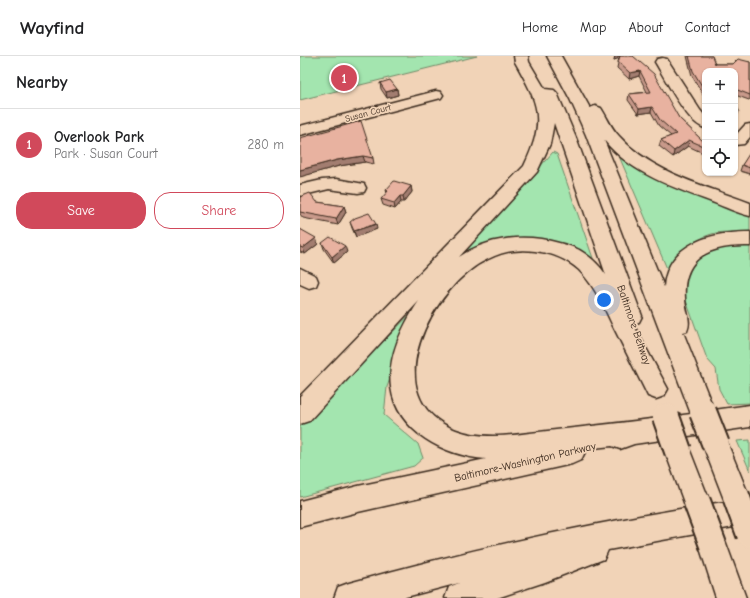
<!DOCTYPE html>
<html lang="en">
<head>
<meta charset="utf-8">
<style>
	:root { --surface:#fff; --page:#f2f2f2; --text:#202124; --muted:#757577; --line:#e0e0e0; --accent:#d1495b }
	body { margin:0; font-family:"Comic Neue",sans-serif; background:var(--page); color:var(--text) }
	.controls { position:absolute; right:12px; top:12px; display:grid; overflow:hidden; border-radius:8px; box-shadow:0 1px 3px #0004 }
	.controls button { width:36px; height:36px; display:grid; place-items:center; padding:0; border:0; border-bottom:1px solid var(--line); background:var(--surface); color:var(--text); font:20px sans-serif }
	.you { position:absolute; left:304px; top:244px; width:14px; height:14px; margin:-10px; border:3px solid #fff; border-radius:50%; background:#1a73e8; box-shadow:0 0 0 6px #1a73e833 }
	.badge { display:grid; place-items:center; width:26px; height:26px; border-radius:50%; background:var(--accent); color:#fff; font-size:13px; font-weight:700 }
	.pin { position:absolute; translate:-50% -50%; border:2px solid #fff; box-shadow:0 1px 4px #0006 }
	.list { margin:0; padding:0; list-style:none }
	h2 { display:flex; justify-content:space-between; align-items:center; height:52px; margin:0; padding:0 16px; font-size:17px }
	h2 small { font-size:13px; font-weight:400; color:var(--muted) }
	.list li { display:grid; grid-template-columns:26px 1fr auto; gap:12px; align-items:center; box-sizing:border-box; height:72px; padding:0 16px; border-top:1px solid var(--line) }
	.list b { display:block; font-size:15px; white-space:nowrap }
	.list p { margin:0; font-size:13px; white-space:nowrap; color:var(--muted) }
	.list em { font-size:13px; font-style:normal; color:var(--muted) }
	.actions { display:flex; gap:8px; padding:12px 16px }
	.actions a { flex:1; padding:9px 0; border:1px solid var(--accent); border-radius:16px; text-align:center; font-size:14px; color:var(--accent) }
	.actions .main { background:var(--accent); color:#fff }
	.icon { flex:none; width:22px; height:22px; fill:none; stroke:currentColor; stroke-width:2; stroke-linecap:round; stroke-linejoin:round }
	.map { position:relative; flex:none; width:450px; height:542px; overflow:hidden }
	header { display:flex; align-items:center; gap:24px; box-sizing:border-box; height:56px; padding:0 20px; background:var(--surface); border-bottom:1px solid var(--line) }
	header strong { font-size:19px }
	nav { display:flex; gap:22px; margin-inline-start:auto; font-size:14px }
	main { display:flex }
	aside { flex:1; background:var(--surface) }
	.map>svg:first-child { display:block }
	.green { fill:#a3e5af; stroke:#6f8866 }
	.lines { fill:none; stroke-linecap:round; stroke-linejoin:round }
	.minor-casing { stroke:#3b2a1e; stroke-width:3 }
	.highway-casing { stroke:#3b2a1e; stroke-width:3 }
	.minor { fill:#f1d3b7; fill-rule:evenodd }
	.highway { fill:#f1d3b7; fill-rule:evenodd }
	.highway-bridge-casing { stroke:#3b2a1e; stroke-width:30; stroke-linecap:butt }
	.highway-bridge { stroke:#f1d3b7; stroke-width:26 }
	.wall { fill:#c8998a; stroke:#3b2a1e }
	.shaded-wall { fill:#a27d70; stroke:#3b2a1e }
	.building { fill:#e8b2a0; stroke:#3b2a1e }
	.labels { text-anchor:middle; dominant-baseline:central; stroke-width:3.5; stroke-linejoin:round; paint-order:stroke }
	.far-street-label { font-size:9px; fill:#3b2a1e; stroke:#f1d3b7 }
	.street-label { font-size:11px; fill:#3b2a1e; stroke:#f1d3b7 }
</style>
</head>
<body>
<header>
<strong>Wayfind</strong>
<nav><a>Home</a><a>Map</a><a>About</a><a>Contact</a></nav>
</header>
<main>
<aside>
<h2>Nearby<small></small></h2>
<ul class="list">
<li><span class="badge">1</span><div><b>Overlook Park</b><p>Park · Susan Court</p></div><em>280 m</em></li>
</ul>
<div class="actions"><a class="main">Save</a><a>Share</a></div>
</aside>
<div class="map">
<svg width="450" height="542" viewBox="0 0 450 542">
	<rect width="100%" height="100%" fill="#f1d3b7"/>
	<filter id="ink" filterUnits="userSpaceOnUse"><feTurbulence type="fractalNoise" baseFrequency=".025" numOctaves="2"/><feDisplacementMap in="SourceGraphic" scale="8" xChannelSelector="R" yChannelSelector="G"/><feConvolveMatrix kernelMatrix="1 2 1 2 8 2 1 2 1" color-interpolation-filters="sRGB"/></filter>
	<g filter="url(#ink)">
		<path class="green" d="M 0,0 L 177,0 L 0,44 Z
			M 316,93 L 450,158 L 450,178 C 439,177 426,175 416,177 C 395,181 379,199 368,215 Z
			M 253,96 L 257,98 L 295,208 L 283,198 L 249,184 L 211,182 L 158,203 Z
			M 450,189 L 450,347 L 427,348 L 419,333 L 416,313 L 407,303 L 383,236 L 385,215 L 392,206 L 415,192 Z
			M 120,248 L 100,294 L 87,331 L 84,359 L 118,388 L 123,402 L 114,410 L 0,441 L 0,371 Z
			M 450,384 L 450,415 L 437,385 Z"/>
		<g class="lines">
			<defs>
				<path id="minor" d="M 362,2 L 367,3 L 400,54 L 405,60 L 405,72 C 387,68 365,22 355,6 L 357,3 Z
					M 136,35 L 141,36 L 143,39 L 141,42 L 0,79 L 0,70 Z
					M 450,68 L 450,81 L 444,88 L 435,89 L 435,80 L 445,69 Z
					M 36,123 L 64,128 L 66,132 L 64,136 L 58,137 L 29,133 L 0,140 L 0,129 L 22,124 Z
					M 0,212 L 16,220 L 18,225 L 16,230 L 9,232 L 0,228 Z"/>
				<path id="highway" d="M 214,0 L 228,0 L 229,6 L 245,33 L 254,34 L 257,37 L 276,82 L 342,260 L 339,266 L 333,268 L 368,333 L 364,340 L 356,343 L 348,340 C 337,318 326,296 315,274 C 305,254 296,231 279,214 C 267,203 252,197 235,195 C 219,193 203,195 188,203 C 132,229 73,342 156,374 C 187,386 223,377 256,374 C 301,369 346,364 391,358 L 286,79 L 270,43 L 247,0 L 261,0 L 290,52 L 295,50 L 301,52 C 307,61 311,72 319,80 C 352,117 406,130 450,147 L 450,160 C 437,157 425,151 412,146 C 375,132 330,117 304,84 L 364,231 C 367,186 414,176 450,176 L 450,190 C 413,189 382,199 385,242 C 385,254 392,265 387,275 L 383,276 L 414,354 L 450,349 L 450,371 L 334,388 L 320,393 L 312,390 L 284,393 L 285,396 L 281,404 L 272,408 L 58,456 L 0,471 L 0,445 L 58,430 L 186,403 C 145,400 97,376 91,331 C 87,301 103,269 119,245 L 9,365 L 0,368 L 0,340 L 224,110 C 246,64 239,48 215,6 ZM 254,67 L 306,219 C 300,210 293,203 284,197 C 277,192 268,189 259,187 C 225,177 188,181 159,201 L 237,116 L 250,88 Z
					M 416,377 L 425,381 L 449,440 L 449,442 L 450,442 L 450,468 L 308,494 L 304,503 L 245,526 L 197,542 L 145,542 L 149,531 L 159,527 L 102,542 L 34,542 L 38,531 L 49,527 C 160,496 272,471 386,452 L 365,395 L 369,387 L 378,383 L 387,387 L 410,446 L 410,448 L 425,446 L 403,389 L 407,381 Z
					M 413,475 L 423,479 L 446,542 L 416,542 L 399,489 L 403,479 Z"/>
			</defs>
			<use href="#minor" class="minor-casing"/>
			<use href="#highway" class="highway-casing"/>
			<use href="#minor" class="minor"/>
			<use href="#highway" class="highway"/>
			<defs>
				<path id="highway-bridge" d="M 403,356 L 416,389
					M 366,361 L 378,395
					M 436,440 L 450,478
					M 397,446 L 413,489"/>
			</defs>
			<use href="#highway-bridge" class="highway-bridge-casing"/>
			<use href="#highway-bridge" class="highway-bridge"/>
		</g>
		<path class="wall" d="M 315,0 L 333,0 L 379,62 L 405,87 L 405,98 L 388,90 L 373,101 L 359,90 L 361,84 L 371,80 L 359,70 L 351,56 L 338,58 L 328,44 L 329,38 L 347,36 L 339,20 L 329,23 L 317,12 L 319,2 L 314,4 Z
			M 387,0 L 412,0 L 415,8 L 433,8 L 450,6 L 450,43 L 449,44 L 435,39 L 435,15 L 405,15 L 405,40 L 404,40 L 392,20 Z
			M 80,27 L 97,33 L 98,39 L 87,42 L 81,33 Z
			M 435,48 L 439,55 L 437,60 L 435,60 Z
			M 0,82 L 73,102 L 74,108 L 65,106 L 39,110 L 2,120 Z
			M 450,98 L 450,118 L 440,115 L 442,109 Z
			M 111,130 L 112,136 L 104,146 L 101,146 L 95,153 L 83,149 L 81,143 L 87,137 L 86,134 Z
			M 0,141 L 17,146 L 44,150 L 46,156 L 38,169 L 3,162 L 0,158 Z
			M 50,166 L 77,173 L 56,181 L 52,172 Z
			M 0,173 L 18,188 L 5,198 L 0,196 Z
			M 22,187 L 47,196 L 34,207 L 24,193 Z"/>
		<path class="shaded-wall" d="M 315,0 L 320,0 L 320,2 L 314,4 Z
			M 340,15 L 339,20 L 329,23 L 330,17 Z
			M 97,33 L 98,39 L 87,42 L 86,36 Z
			M 352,51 L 351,56 L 338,58 L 339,53 Z
			M 389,84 L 388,90 L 373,101 L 374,95 Z
			M 63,100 L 65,106 L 39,110 L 0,121 L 0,114 L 37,104 Z
			M 111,130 L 112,136 L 104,146 L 103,140 Z
			M 100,140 L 101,146 L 95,153 L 94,147 Z
			M 44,150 L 46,156 L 38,169 L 36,163 Z
			M 76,168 L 77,173 L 56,181 L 54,175 Z
			M 16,182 L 18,188 L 5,198 L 3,192 Z
			M 45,190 L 47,196 L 34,207 L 32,201 Z"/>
		<path class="building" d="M 320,0 L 333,0 L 354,18 L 379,62 L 405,87 L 405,91 L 389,84 L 374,95 L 361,84 L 376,78 L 360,64 L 352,51 L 339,53 L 329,38 L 351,36 L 340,15 L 330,17 L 318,6 Z
			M 389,0 L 412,0 L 415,8 L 433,8 L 438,3 L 450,6 L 450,39 L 435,33 L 435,15 L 405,15 L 405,35 L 393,15 Z
			M 90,24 L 97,33 L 86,36 L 80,27 Z
			M 435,48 L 439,55 L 435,54 Z
			M 61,65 L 73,102 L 63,100 L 37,104 L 0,114 L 0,82 Z
			M 449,98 L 450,98 L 450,112 L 442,109 Z
			M 94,125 L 111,130 L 103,140 L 100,140 L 94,147 L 81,143 L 88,135 L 86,134 Z
			M 10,137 L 17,146 L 44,150 L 36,163 L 0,156 L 0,141 Z
			M 69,157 L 76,168 L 54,175 L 50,166 L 55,162 Z
			M 0,173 L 16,182 L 3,192 L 0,191 Z
			M 30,181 L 45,190 L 32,201 L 22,187 Z"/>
	</g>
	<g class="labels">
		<g class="far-street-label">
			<text transform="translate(68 57) rotate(-15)">Susan Court</text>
		</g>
		<g class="street-label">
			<text transform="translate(334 269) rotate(71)">Baltimore Beltway</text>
			<text transform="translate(225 406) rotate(-13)">Baltimore-Washington Parkway</text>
		</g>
	</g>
</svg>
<div class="controls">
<button>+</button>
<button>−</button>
<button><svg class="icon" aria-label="locate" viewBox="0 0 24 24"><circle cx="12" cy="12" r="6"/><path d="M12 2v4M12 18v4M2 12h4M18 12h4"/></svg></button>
</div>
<div class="you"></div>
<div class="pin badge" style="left:44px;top:22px">1</div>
</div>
</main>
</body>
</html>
